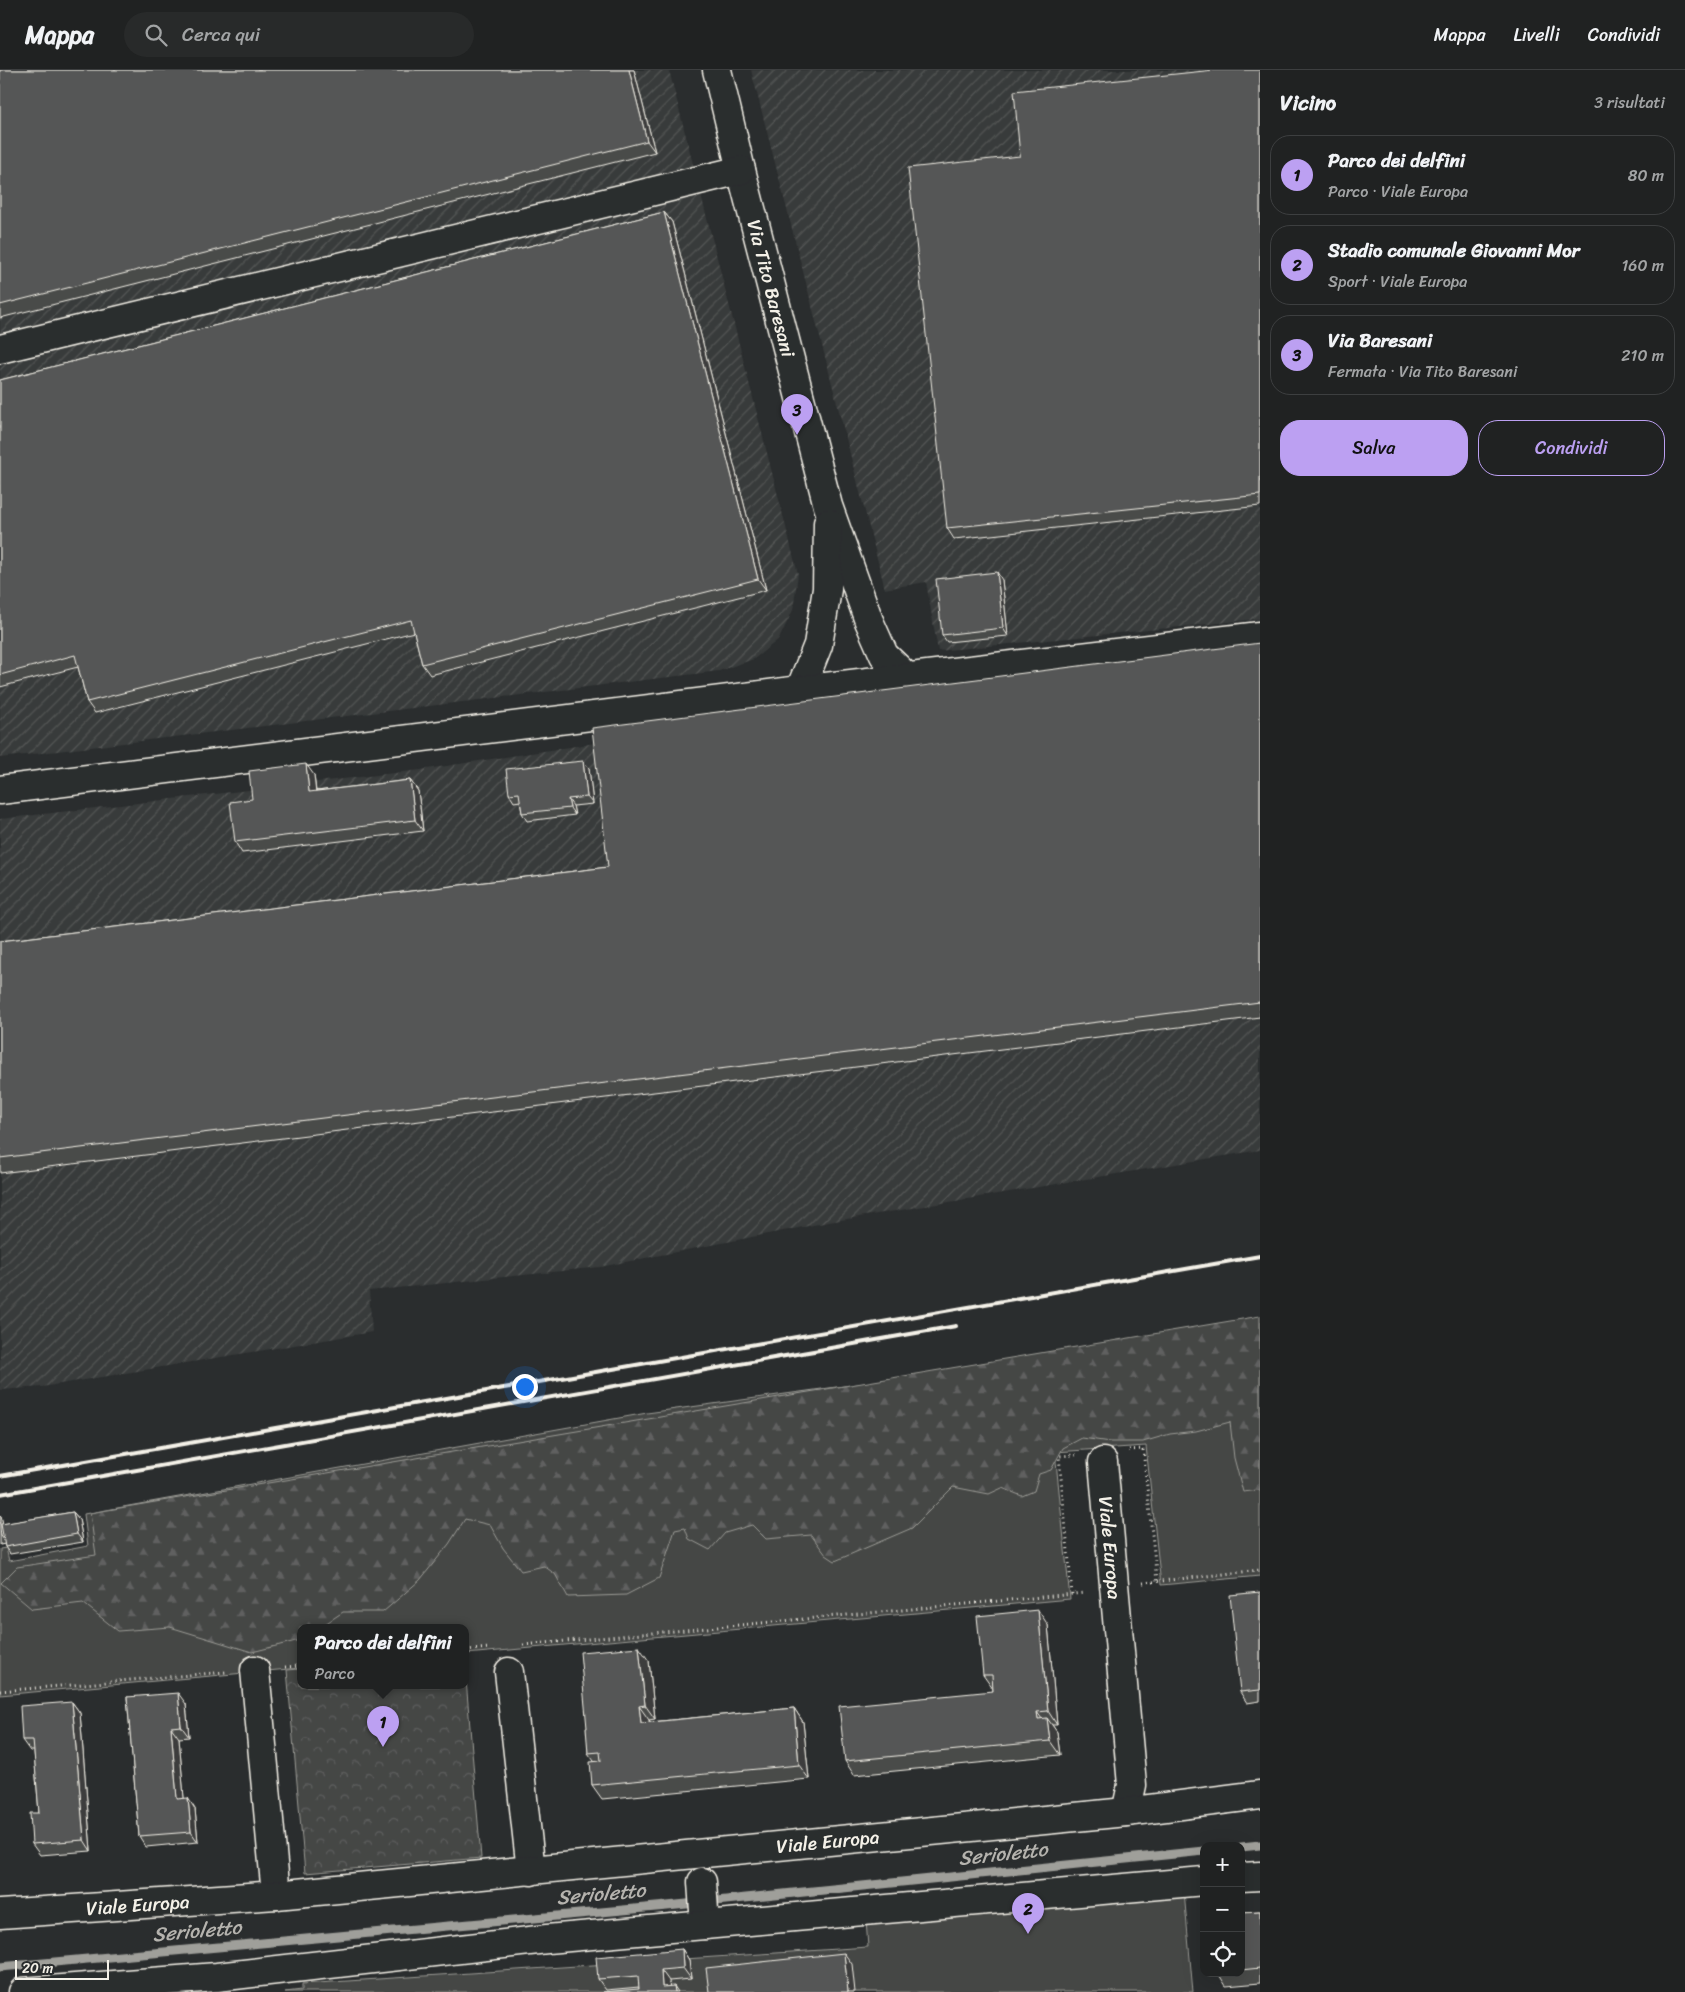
<!DOCTYPE html>
<html lang="it">
<head>
<meta charset="utf-8">
<style>
	:root { --surface:#202222; --page:#282a2a; --text:#f1f3f6; --muted:#a2a4a5; --line:#3d3f40; --accent:#bca0f2 }
	body { margin:0; font-family:Sriracha,sans-serif; background:var(--page); color:var(--text) }
	.controls { position:absolute; right:15px; bottom:15px; display:grid; overflow:hidden; border-radius:10px; box-shadow:0 5px 20px #0002 }
	.controls button { width:45px; height:45px; display:grid; place-items:center; padding:0; border:0; border-bottom:1px solid var(--line); background:var(--surface); color:var(--text); font:25px sans-serif }
	.scale { position:absolute; left:15px; bottom:12px; width:94px; box-sizing:border-box; padding-left:5px; border:2px solid #f4f1e8; border-top:0; font-size:14px; line-height:18px; white-space:nowrap; color:#f4f1e8; -webkit-text-stroke:4px #2a2d2e; paint-order:stroke }
	.you { position:absolute; left:524px; top:1316px; width:18px; height:18px; margin:-12px; border:4px solid #fff; border-radius:50%; background:#1a73e8; box-shadow:0 0 0 8px #1a73e833 }
	.badge { display:grid; place-items:center; width:32px; height:32px; border-radius:50%; background:var(--accent); color:#111; font-size:16px; font-weight:700 }
	.pin { position:absolute; translate:-50% -41px; filter:drop-shadow(0 1px 2px #0008) }
	.pin::after { content:''; position:absolute; top:26px; width:18px; height:15px; background:inherit; clip-path:polygon(0 0,100% 0,50% 100%) }
	.popup { position:absolute; left:297px; top:1554px; width:172px; height:65px; box-sizing:border-box; display:grid; place-content:center; border-radius:10px; background:var(--surface); filter:drop-shadow(0 1px 4px #0005); font-size:16px; white-space:nowrap; color:var(--muted) }
	.popup b { font-size:19px; color:var(--text) }
	.popup::after { content:''; position:absolute; left:50%; top:100%; margin-left:-10px; border:10px solid transparent; border-top-color:var(--surface) }
	.list { margin:0; padding:0; list-style:none }
	h2 { display:flex; justify-content:space-between; align-items:center; height:65px; margin:0; padding:0 20px; font-size:21px }
	h2 small { font-size:16px; font-weight:400; color:var(--muted) }
	.list li { display:grid; grid-template-columns:32px 1fr auto; gap:15px; align-items:center; box-sizing:border-box; height:80px; margin:0 10px 10px; padding:0 10px; border:1px solid var(--line); border-radius:20px }
	.list b { display:block; font-size:19px; white-space:nowrap }
	.list p { margin:0; font-size:16px; white-space:nowrap; color:var(--muted) }
	.list em { font-size:16px; font-style:normal; color:var(--muted) }
	.actions { display:flex; gap:10px; padding:15px 20px }
	.actions a { flex:1; padding:11px 0; border:1px solid var(--accent); border-radius:20px; text-align:center; font-size:18px; color:var(--accent) }
	.actions .main { background:var(--accent); color:#111 }
	.icon { flex:none; width:28px; height:28px; fill:none; stroke:currentColor; stroke-width:2; stroke-linecap:round; stroke-linejoin:round }
	.map { position:relative; flex:none; width:1260px; height:1922px; overflow:hidden }
	header { display:flex; align-items:center; gap:30px; box-sizing:border-box; height:70px; padding:0 25px; background:var(--surface); border-bottom:1px solid var(--line) }
	header strong { font-size:24px }
	nav { display:flex; gap:28px; margin-inline-start:auto; font-size:18px }
	.search { width:350px; height:45px; background:var(--page); display:flex; align-items:center; gap:12px; box-sizing:border-box; padding:0 18px; border-radius:28px; color:var(--muted); font-size:19px }
	main { display:flex }
	aside { flex:1; background:var(--surface) }
	.map>svg:first-child { display:block }
	.industrial { fill:url(#industrial-furrows) }
	.grass { fill:#444645; stroke:#9c9c96 }
	.forest { fill:url(#forest-firs); stroke:#9c9c96 }
	.park { fill:url(#park-crowns); stroke:#9c9c96 }
	.lines { fill:none; stroke-linecap:round; stroke-linejoin:round }
	.stream { stroke:#9f9f9a; stroke-width:9 }
	.minor-casing { stroke:#f4f1e8; stroke-width:31 }
	.path { stroke:#f4f1e8; stroke-width:3; stroke-dasharray:1 4; stroke-linecap:butt }
	.minor { stroke:#2a2d2e; stroke-width:28 }
	.rail { stroke:#f4f1e8; stroke-width:4 }
	.wall { fill:#494b4a; stroke:#f4f1e8 }
	.shaded-wall { fill:#3c3d3c; stroke:#f4f1e8 }
	.building { fill:#555756; stroke:#f4f1e8 }
	.labels { text-anchor:middle; dominant-baseline:central; stroke-width:5; stroke-linejoin:round; paint-order:stroke }
	.street-label { font-size:19px; fill:#f4f1e8; stroke:#2a2d2e }
	.water-label { font-size:20px; font-style:italic; fill:#b5b3ae; stroke:#2a2d2e }
</style>
</head>
<body>
<header>
<strong>Mappa</strong>
<div class="search"><svg class="icon" aria-label="search" viewBox="0 0 24 24"><circle cx="10" cy="10" r="6"/><path d="M15 15l6 6"/></svg>Cerca qui</div>
<nav><a>Mappa</a><a>Livelli</a><a>Condividi</a></nav>
</header>
<main>
<div class="map">
<svg width="1260" height="1922" viewBox="0 0 1260 1922">
	<defs>
		<pattern id="industrial-furrows" width="10" height="10" patternUnits="userSpaceOnUse" patternTransform="scale(1.25)"><rect width="10" height="10" fill="#373a3a"/><path d="M-1 1l2-2M0 10L10 0M9 11l2-2" fill="none" stroke="#555756"/></pattern>
		<pattern id="forest-firs" width="22" height="20" patternUnits="userSpaceOnUse" patternTransform="scale(1.25)"><rect width="22" height="20" fill="#444645"/><path d="M5 1l3.5 6h-7zM16 11l3.5 6h-7z" fill="#606160"/></pattern>
		<pattern id="park-crowns" width="20" height="18" patternUnits="userSpaceOnUse" patternTransform="scale(1.25)"><rect width="20" height="18" fill="#444645"/><path d="M2 6a3 3 0 1 1 6 0M12 15a3 3 0 1 1 6 0" fill="none" stroke="#606160"/></pattern>
	</defs>
	<rect width="100%" height="100%" fill="#2a2d2e"/>
	<filter id="ink" filterUnits="userSpaceOnUse"><feTurbulence type="fractalNoise" baseFrequency=".02" numOctaves="2"/><feDisplacementMap in="SourceGraphic" scale="10" xChannelSelector="R" yChannelSelector="G"/><feConvolveMatrix kernelMatrix="1 2 1 2 8 2 1 2 1" color-interpolation-filters="sRGB"/></filter>
	<g filter="url(#ink)">
		<path class="industrial" d="M 0,0 L 669,0 L 798,504 L 793,540 L 779,569 L 754,589 L 719,601 L 0,688 Z
			M 751,0 L 1260,0 L 1260,549 L 938,581 L 926,512 L 885,519 Z
			M 1260,588 L 1260,1080 L 829,1152 L 600,1197 L 369,1221 L 372,1262 L 42,1317 L 0,1320 L 0,749 L 420,700 L 602,672 Z"/>
		<path class="grass" d="M 1260,1252 L 1260,1506 L 1161,1515 L 1146,1376 L 1055,1382 L 1070,1529 L 466,1584 L 466,1558 L 300,1558 L 300,1598 L 0,1625 L 0,1479 L 6,1478 L 9,1491 L 88,1476 L 84,1444 L 647,1343 L 1055,1287 Z
			M 1184,1822 L 1193,1922 L 285,1922 L 302,1920 L 302,1914 L 868,1877 L 866,1850 Z"/>
		<path class="forest" d="M 1260,1246 L 1260,1420 L 1243,1422 L 1234,1388 L 1230,1352 L 1196,1361 L 1170,1364 L 1143,1372 L 1110,1372 L 1082,1368 L 1063,1378 L 1051,1400 L 1039,1404 L 1034,1421 L 1022,1426 L 1002,1418 L 989,1424 L 953,1417 L 912,1458 L 835,1491 L 826,1485 L 811,1465 L 766,1469 L 752,1455 L 725,1463 L 710,1480 L 689,1469 L 685,1458 L 675,1460 L 659,1508 L 626,1525 L 568,1527 L 555,1504 L 544,1496 L 521,1501 L 503,1478 L 490,1455 L 465,1449 L 449,1474 L 420,1510 L 383,1542 L 343,1542 L 319,1558 L 300,1558 L 300,1570 L 252,1582 L 170,1557 L 118,1561 L 83,1533 L 32,1539 L 1,1513 L 17,1497 L 96,1485 L 90,1443 Z"/>
		<path class="park" d="M 300,1599 L 300,1616 L 466,1616 L 466,1610 L 481,1788 L 305,1803 L 287,1600 Z"/>
		<g class="lines">
			<path class="stream" d="M 1241,1777 L 1260,1775
				M 0,1897 L 667,1836 L 1204,1781"/>
			<defs>
				<g id="minor">
					<path id="s1" d="M 717,0 L 741,100 L 828,436 L 869,551 L 884,585 L 908,608"/>
					<path d="M 0,279 L 741,100"/>
					<path d="M 800,620 L 818,575 L 827,519 L 828,453"/>
					<path d="M 0,720 L 800,620 L 1260,566"/>
					<path id="s2" d="M 1103,1392 L 1132,1715 L 1126,1742"/>
					<path d="M 255,1600 L 276,1825"/>
					<path d="M 509,1602 L 531,1801"/>
					<path d="M 1241,1807 L 1260,1806"/>
					<path d="M 702,1812 L 705,1855"/>
					<path id="s3" d="M 0,1844 L 276,1825 L 1126,1742 L 1260,1725"/>
					<path d="M 23,1922 L 217,1907 L 547,1869 L 1204,1811"/>
				</g>
			</defs>
			<use href="#minor" class="minor-casing"/>
			<path class="path" d="M 1129,1380 L 1143,1379 L 1157,1511
				M 1143,1513 L 1260,1500
				M 1072,1524 L 1059,1386 L 1076,1385
				M 523,1575 L 1085,1523
				M 466,1580 L 490,1578
				M 285,1597 L 300,1596
				M 0,1621 L 226,1602"/>
			<use href="#minor" class="minor"/>
			<path class="rail" d="M 0,1406 L 1260,1186
				M 0,1424 L 956,1256"/>
		</g>
		<path class="wall" d="M 0,0 L 634,0 L 655,82 L 0,248 Z
			M 1260,0 L 1260,436 L 954,469 L 947,458 L 1020,86 Z
			M 664,142 L 672,152 L 766,520 L 430,605 L 422,594 L 414,562 L 95,643 L 87,632 L 78,597 L 0,617 L 0,310 Z
			M 1002,510 L 1008,566 L 947,572 L 942,565 Z
			M 1260,573 L 1260,947 L 0,1103 L 0,871 L 608,797 Z
			M 589,698 L 593,734 L 573,736 L 575,745 L 527,751 L 522,743 L 520,731 L 514,732 L 509,724 Z
			M 314,705 L 316,721 L 410,710 L 418,721 L 423,761 L 242,783 L 235,772 Z
			M 73,1442 L 79,1449 L 83,1472 L 10,1484 L 5,1477 L 5,1474 L 0,1475 L 0,1445 L 1,1446 L 3,1454 Z
			M 1260,1522 L 1260,1631 L 1247,1633 L 1240,1622 Z
			M 1048,1555 L 1057,1655 L 1052,1655 L 1057,1662 L 1060,1685 L 854,1705 L 845,1691 L 993,1621 L 993,1619 L 983,1605 Z
			M 649,1591 L 655,1649 L 649,1650 L 650,1652 L 794,1638 L 803,1652 L 809,1709 L 602,1729 L 592,1715 L 594,1691 L 588,1683 L 587,1658 Z
			M 127,1627 L 186,1634 L 189,1667 L 179,1668 L 184,1729 L 195,1739 L 198,1772 L 146,1777 L 139,1766 Z
			M 72,1632 L 80,1643 L 91,1781 L 40,1785 L 32,1774 L 39,1743 L 34,1681 L 30,1681 L 22,1670 Z
			M 1260,1841 L 1260,1913 L 1226,1916 L 1218,1903 L 1241,1903 L 1241,1842 Z
			M 682,1879 L 689,1890 L 691,1909 L 669,1911 L 639,1919 L 639,1917 L 606,1920 L 598,1909 Z"/>
		<path class="shaded-wall" d="M 629,0 L 634,0 L 655,82 L 647,71 Z
			M 664,142 L 672,152 L 766,520 L 758,509 Z
			M 997,502 L 1002,510 L 1008,566 L 1003,558 Z
			M 583,691 L 589,698 L 593,734 L 587,727 Z
			M 306,694 L 314,705 L 317,733 L 309,722 Z
			M 410,710 L 418,721 L 423,761 L 415,750 Z
			M 568,729 L 573,736 L 575,745 L 570,738 Z
			M 73,1442 L 79,1449 L 83,1472 L 77,1464 Z
			M 0,1445 L 1,1446 L 7,1474 L 1,1466 L 0,1459 Z
			M 1038,1540 L 1048,1555 L 1057,1655 L 1048,1641 Z
			M 639,1577 L 649,1591 L 655,1649 L 645,1635 Z
			M 178,1623 L 186,1634 L 189,1667 L 181,1656 Z
			M 72,1632 L 80,1643 L 91,1781 L 84,1770 Z
			M 639,1636 L 649,1650 L 651,1667 L 641,1653 Z
			M 794,1638 L 803,1652 L 809,1709 L 799,1695 Z
			M 1037,1642 L 1047,1656 L 1038,1649 Z
			M 1047,1648 L 1057,1662 L 1060,1685 L 1050,1671 Z
			M 171,1657 L 179,1668 L 185,1740 L 177,1729 Z
			M 188,1728 L 195,1739 L 198,1772 L 191,1762 Z
			M 682,1879 L 689,1890 L 691,1909 L 683,1898 Z
			M 844,1883 L 852,1894 L 855,1922 L 848,1922 Z
			M 661,1900 L 669,1911 L 670,1922 L 662,1917 Z
			M 674,1916 L 678,1922 L 675,1922 Z"/>
		<path class="building" d="M 0,0 L 629,0 L 647,71 L 0,235 Z
			M 1214,0 L 1260,0 L 1260,425 L 947,458 L 908,98 L 1020,86 L 1014,21 Z
			M 664,142 L 758,509 L 422,594 L 411,550 L 87,632 L 75,585 L 0,605 L 0,310 Z
			M 997,502 L 1003,558 L 942,565 L 936,509 Z
			M 1260,573 L 1260,932 L 0,1088 L 0,871 L 608,797 L 592,658 Z
			M 583,691 L 587,727 L 568,729 L 570,738 L 522,743 L 519,723 L 509,724 L 506,699 Z
			M 306,694 L 309,722 L 410,710 L 415,750 L 235,772 L 230,732 L 252,729 L 249,701 Z
			M 73,1442 L 77,1464 L 5,1477 L 1,1454 Z
			M 1260,1522 L 1260,1620 L 1240,1622 L 1230,1525 Z
			M 1038,1540 L 1048,1641 L 1037,1642 L 1038,1649 L 1047,1648 L 1050,1671 L 845,1691 L 839,1636 L 993,1621 L 992,1605 L 983,1605 L 977,1546 Z
			M 639,1577 L 645,1635 L 639,1636 L 641,1653 L 794,1638 L 799,1695 L 592,1715 L 590,1692 L 601,1691 L 600,1682 L 588,1683 L 586,1658 L 587,1658 L 580,1582 Z
			M 178,1623 L 181,1656 L 171,1657 L 177,1729 L 188,1728 L 191,1762 L 139,1766 L 127,1627 Z
			M 72,1632 L 84,1770 L 32,1774 L 30,1743 L 39,1743 L 33,1670 L 22,1670 L 20,1636 Z
			M 1260,1841 L 1260,1898 L 1241,1900 L 1241,1842 Z
			M 682,1879 L 683,1898 L 661,1900 L 662,1917 L 674,1916 L 675,1922 L 603,1922 L 639,1919 L 638,1906 L 598,1909 L 596,1887 Z
			M 844,1883 L 848,1922 L 709,1922 L 706,1898 Z"/>
	</g>
	<g class="labels">
		<g class="street-label">
			<text stroke="none"><textPath href="#s1" startOffset="225">Via Tito Baresani</textPath></text>
			<text stroke="none"><textPath href="#s2" startOffset="86">Viale Europa</textPath></text>
			<text stroke="none"><textPath href="#s3" startOffset="831">Viale Europa</textPath></text>
			<text stroke="none"><textPath href="#s3" startOffset="138">Viale Europa</textPath></text>
		</g>
		<g class="water-label">
			<text transform="translate(1003 1784) rotate(-6)">Serioletto</text>
			<text transform="translate(601 1824) rotate(-5)">Serioletto</text>
			<text transform="translate(197 1861) rotate(-5)">Serioletto</text>
		</g>
	</g>
</svg>
<div class="controls">
<button>+</button>
<button>−</button>
<button><svg class="icon" aria-label="locate" viewBox="0 0 24 24"><circle cx="12" cy="12" r="6"/><path d="M12 2v4M12 18v4M2 12h4M18 12h4"/></svg></button>
</div>
<div class="scale">20 m</div>
<div class="you"></div>
<div class="pin badge" style="left:383px;top:1677px">1</div>
<div class="popup"><b>Parco dei delfini</b>Parco</div>
<div class="pin badge" style="left:1028px;top:1864px">2</div>
<div class="pin badge" style="left:797px;top:365px">3</div>
</div>
<aside>
<h2>Vicino<small>3 risultati</small></h2>
<ul class="list">
<li><span class="badge">1</span><div><b>Parco dei delfini</b><p>Parco · Viale Europa</p></div><em>80 m</em></li>
<li><span class="badge">2</span><div><b>Stadio comunale Giovanni Mor</b><p>Sport · Viale Europa</p></div><em>160 m</em></li>
<li><span class="badge">3</span><div><b>Via Baresani</b><p>Fermata · Via Tito Baresani</p></div><em>210 m</em></li>
</ul>
<div class="actions"><a class="main">Salva</a><a>Condividi</a></div>
</aside>
</main>
</body>
</html>
